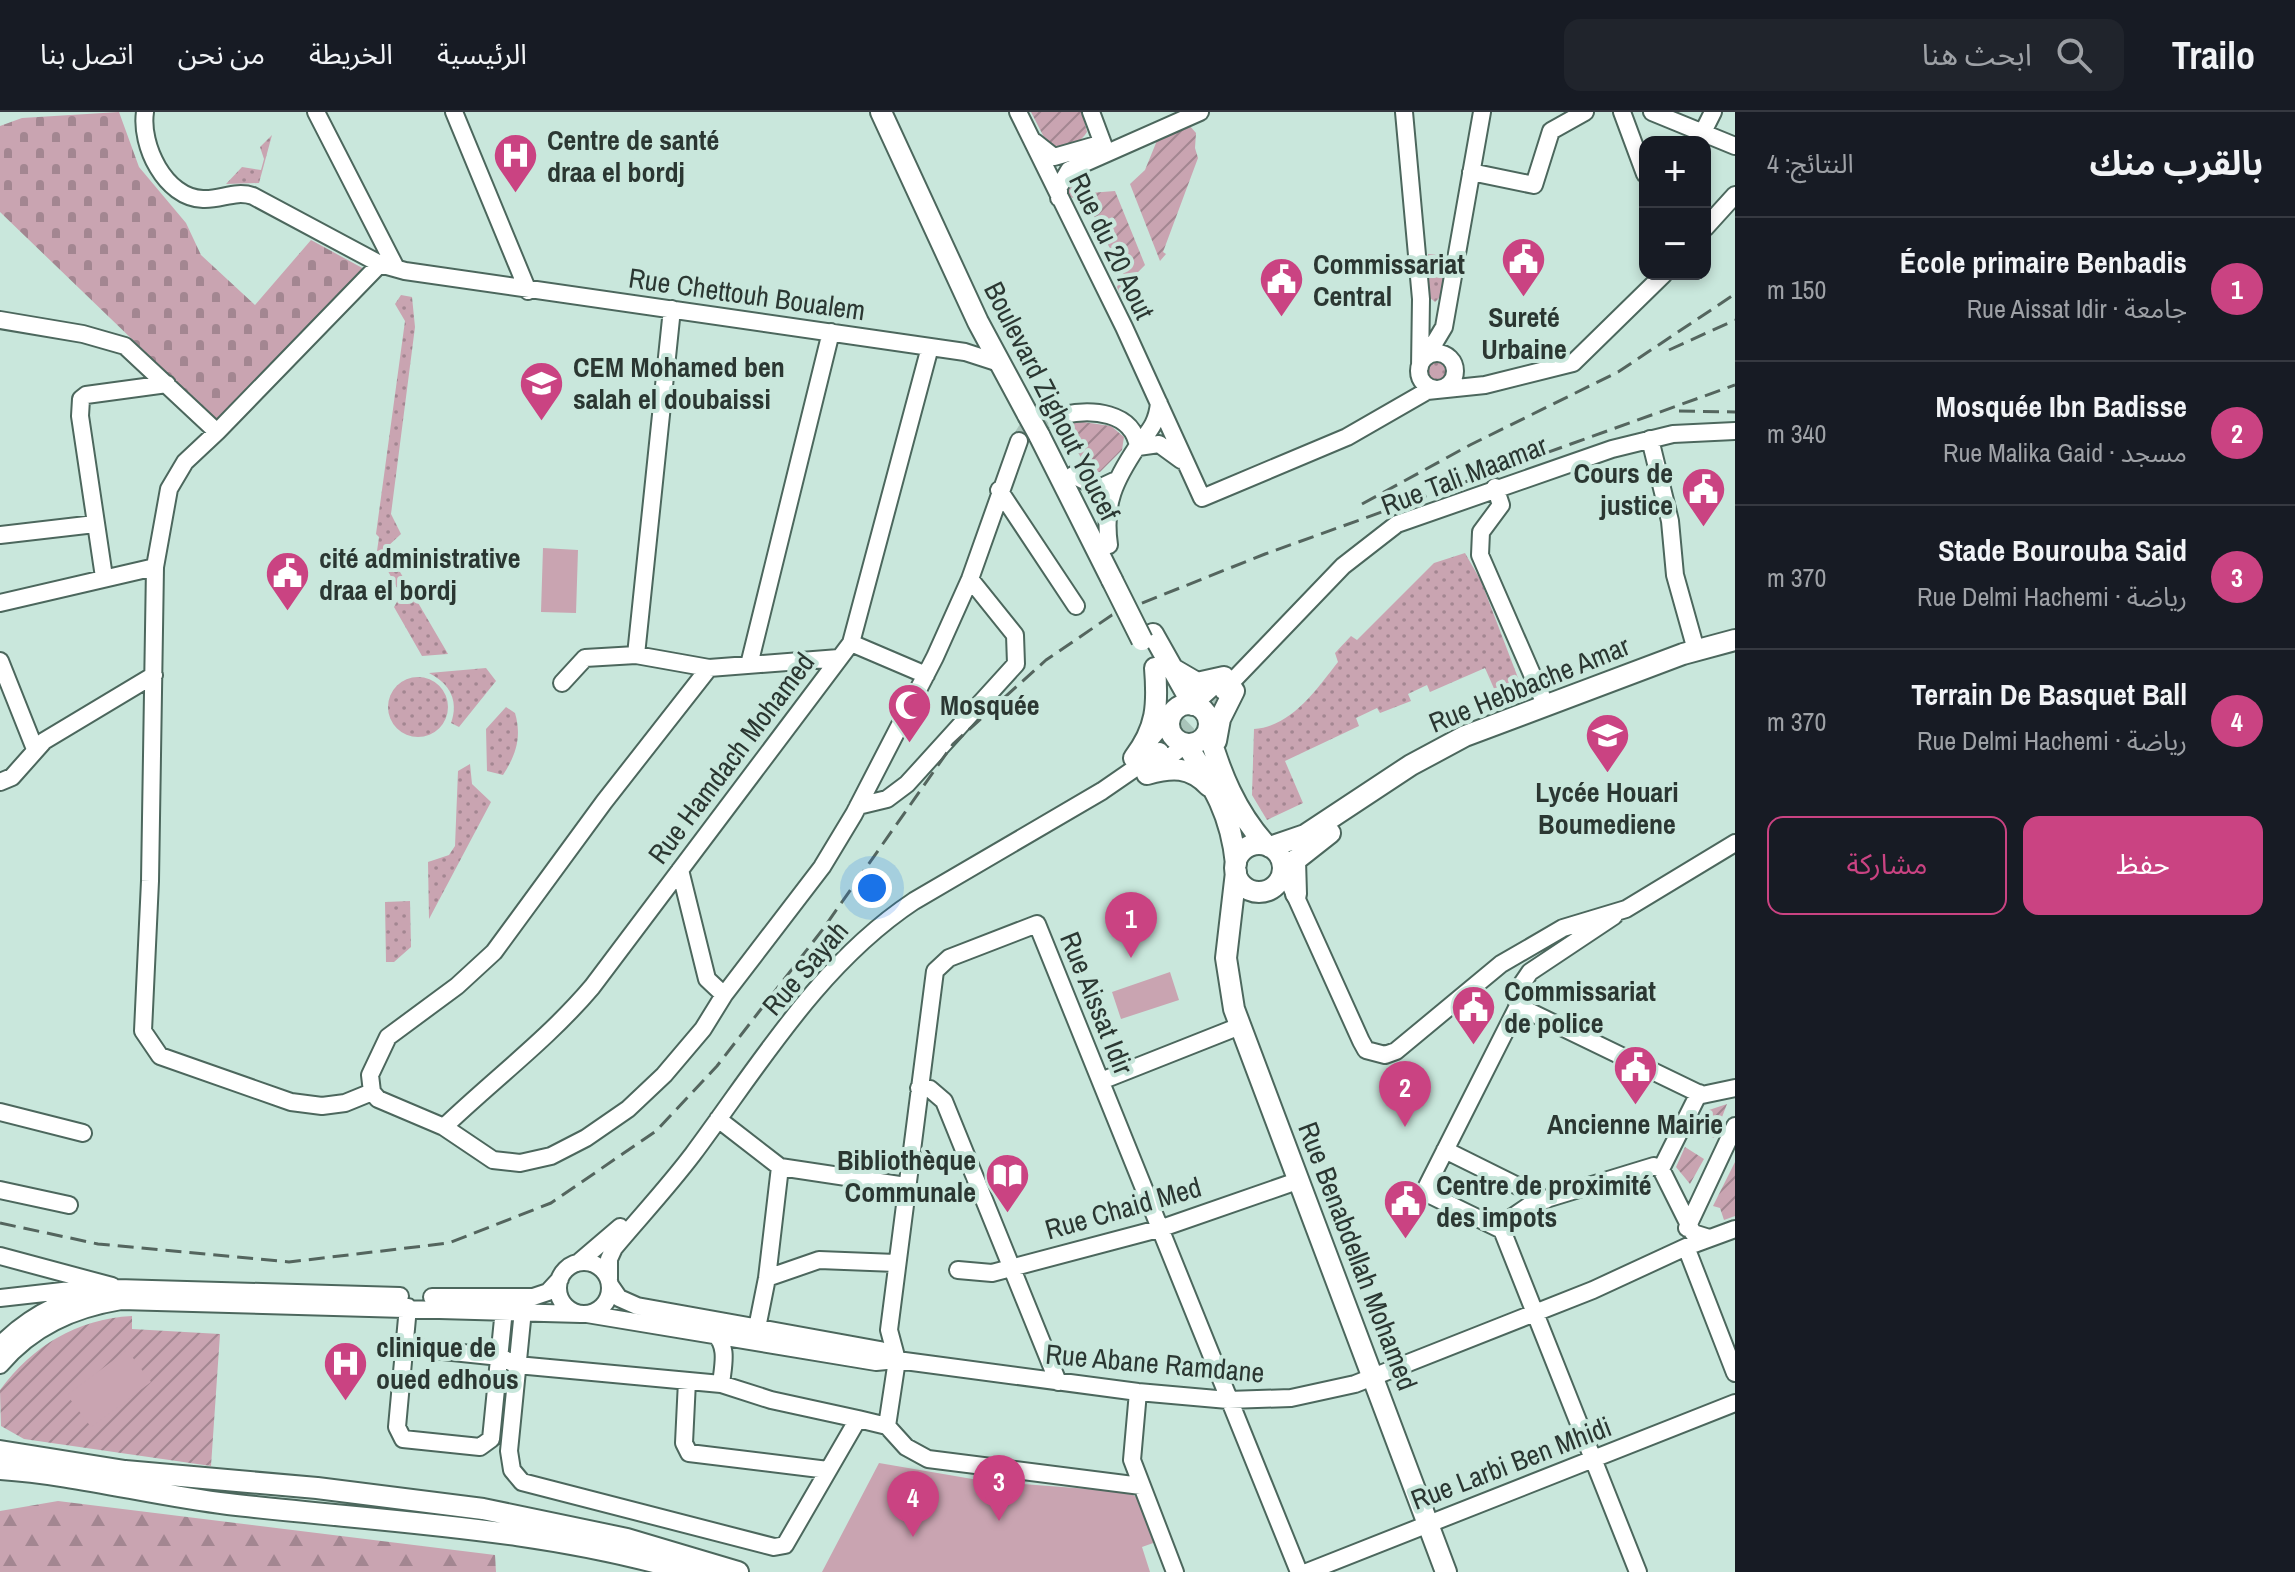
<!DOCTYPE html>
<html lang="ar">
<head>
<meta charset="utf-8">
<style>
	:root { --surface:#171b24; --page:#20242c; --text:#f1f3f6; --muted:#9ea1a6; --line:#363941; --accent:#ca4382 }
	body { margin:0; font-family:"Archivo Narrow","Noto Sans Arabic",sans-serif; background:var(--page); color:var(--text); direction:rtl }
	.controls { position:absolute; right:24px; top:24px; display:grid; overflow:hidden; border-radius:16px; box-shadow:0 4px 12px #0003 }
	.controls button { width:72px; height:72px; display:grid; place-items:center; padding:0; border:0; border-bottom:2px solid var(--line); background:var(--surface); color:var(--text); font:40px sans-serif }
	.you { position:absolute; left:872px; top:776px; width:28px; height:28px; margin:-20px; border:6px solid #fff; border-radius:50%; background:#1a73e8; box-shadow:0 0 0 12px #1a73e833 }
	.badge { display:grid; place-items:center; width:52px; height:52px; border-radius:50%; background:var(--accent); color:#fff; font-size:26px; font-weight:700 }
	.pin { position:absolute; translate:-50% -66px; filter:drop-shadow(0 2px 4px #0008) }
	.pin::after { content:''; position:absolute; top:42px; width:28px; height:24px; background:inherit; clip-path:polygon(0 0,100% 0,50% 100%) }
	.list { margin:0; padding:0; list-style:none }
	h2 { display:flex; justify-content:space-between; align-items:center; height:104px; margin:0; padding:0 32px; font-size:34px }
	h2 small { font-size:26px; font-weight:400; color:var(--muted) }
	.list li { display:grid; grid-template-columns:52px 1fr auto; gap:24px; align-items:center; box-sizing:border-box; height:144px; padding:0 32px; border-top:2px solid var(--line) }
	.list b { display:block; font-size:30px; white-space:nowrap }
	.list p { margin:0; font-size:26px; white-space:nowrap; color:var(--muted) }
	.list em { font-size:26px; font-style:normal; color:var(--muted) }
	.actions { display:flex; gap:16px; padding:24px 32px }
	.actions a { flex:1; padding:18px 0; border:2px solid var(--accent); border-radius:16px; text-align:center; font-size:28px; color:var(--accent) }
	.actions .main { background:var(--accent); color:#fff }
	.icon { flex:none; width:44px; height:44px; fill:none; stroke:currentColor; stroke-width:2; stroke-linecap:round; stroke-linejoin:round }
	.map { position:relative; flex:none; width:1735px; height:1460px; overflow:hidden; direction:ltr }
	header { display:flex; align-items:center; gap:48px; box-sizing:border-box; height:112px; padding:0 40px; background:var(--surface); border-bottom:2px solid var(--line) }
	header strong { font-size:38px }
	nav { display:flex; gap:44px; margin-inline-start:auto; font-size:28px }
	.search { width:560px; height:72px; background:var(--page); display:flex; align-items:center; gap:20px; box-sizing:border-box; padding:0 28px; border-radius:16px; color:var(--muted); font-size:30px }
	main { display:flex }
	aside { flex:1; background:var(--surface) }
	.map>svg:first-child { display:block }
	.grass { fill:url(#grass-dots) }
	.forest { fill:url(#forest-firs) }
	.cemetery { fill:url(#cemetery-stones) }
	.garden { fill:url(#garden-furrows) }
	.pitch { fill:#c9a4b1 }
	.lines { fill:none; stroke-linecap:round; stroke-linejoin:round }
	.minor-tunnel { stroke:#a9c4ba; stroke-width:16; stroke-dasharray:16 8; stroke-linecap:butt }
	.minor-casing { stroke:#4c675d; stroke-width:20 }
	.major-casing { stroke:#4c675d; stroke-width:24 }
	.minor { stroke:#fff; stroke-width:16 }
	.major { stroke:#fff; stroke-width:20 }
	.rail { stroke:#54655e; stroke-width:3; stroke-dasharray:16 8; stroke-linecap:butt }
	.major-bridge-casing { stroke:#4c675d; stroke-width:24; stroke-linecap:butt }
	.major-bridge { stroke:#fff; stroke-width:20 }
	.labels { text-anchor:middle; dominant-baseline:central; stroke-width:8; stroke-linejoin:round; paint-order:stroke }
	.poi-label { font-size:28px; font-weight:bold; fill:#2b3732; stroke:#c9e7dc; text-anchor:start }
	.street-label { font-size:28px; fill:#2b3732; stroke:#c9e7dc }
</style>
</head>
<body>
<header>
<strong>Trailo</strong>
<div class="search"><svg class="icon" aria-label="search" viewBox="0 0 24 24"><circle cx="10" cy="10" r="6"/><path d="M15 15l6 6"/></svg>ابحث هنا</div>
<nav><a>الرئيسية</a><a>الخريطة</a><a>من نحن</a><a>اتصل بنا</a></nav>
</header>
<main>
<aside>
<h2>بالقرب منك<small>النتائج: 4</small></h2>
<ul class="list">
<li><span class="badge">1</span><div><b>École primaire Benbadis</b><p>جامعة · Rue Aissat Idir</p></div><em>150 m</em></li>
<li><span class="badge">2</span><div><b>Mosquée Ibn Badisse</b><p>مسجد · Rue Malika Gaid</p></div><em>340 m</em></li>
<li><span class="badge">3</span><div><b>Stade Bourouba Said</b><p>رياضة · Rue Delmi Hachemi</p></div><em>370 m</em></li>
<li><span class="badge">4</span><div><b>Terrain De Basquet Ball</b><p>رياضة · Rue Delmi Hachemi</p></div><em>370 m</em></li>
</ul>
<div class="actions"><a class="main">حفظ</a><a>مشاركة</a></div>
</aside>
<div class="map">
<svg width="1735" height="1460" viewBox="0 0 1735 1460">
	<defs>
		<pattern id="grass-dots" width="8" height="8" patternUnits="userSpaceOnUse" patternTransform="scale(2)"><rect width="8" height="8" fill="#c9a4b1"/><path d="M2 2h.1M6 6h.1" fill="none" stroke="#a38691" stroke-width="1.8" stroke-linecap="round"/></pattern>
		<pattern id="forest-firs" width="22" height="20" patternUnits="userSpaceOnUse" patternTransform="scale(2)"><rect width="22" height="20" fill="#c9a4b1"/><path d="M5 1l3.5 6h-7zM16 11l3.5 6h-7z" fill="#a38691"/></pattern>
		<pattern id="cemetery-stones" width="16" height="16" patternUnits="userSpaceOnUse" patternTransform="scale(2)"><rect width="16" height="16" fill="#c9a4b1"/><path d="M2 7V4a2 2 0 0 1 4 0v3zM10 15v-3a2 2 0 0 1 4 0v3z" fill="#a38691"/></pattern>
		<pattern id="garden-furrows" width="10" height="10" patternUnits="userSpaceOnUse" patternTransform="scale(2)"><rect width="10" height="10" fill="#c9a4b1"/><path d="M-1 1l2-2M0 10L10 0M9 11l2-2" fill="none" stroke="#a38691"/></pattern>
	</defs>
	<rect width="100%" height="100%" fill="#c9e7dc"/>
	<path class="grass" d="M 272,23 L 259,71 L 226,72 L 242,55 L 261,58 L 264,47 L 260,35 Z
		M 1428,142 L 1448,144 L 1440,185 L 1435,190 L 1428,184 Z
		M 401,183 L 412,185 L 415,215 L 391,402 L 401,422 L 386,436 L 448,542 L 422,544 L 394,495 L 401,483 L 377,439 L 379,425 L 376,422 L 405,209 L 395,192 Z
		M1426 259a12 12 0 1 1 24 0a12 12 0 1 1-24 0Z
		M 1465,441 L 1481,469 L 1523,579 L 1499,588 L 1485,556 L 1430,580 L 1427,573 L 1408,582 L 1411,589 L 1380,601 L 1377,596 L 1356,606 L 1359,614 L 1285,649 L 1303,691 L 1267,708 L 1252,683 L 1254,617 C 1292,614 1316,578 1338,550 L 1335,541 L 1351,524 L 1357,528 L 1434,451 Z
		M 486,556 L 496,569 L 459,615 L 451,611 C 459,588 450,572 429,561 Z
		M388 595a30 30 0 1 1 60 0a30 30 0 1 1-60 0Z
		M 506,595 L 515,601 C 522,625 516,643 503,663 L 487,659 L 486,617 Z
		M 470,652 L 472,672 L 491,690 L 429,807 L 428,750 L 449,743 L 455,734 L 458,659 Z
		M 410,789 L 411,835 L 394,850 L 386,850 L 385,790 Z"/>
	<path class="forest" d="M 58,1389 L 495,1443 L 496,1460 L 0,1460 L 0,1399 Z"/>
	<path class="cemetery" d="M 119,0 L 139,55 L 186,111 L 201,143 L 255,193 L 311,128 L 366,158 L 218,310 L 0,100 L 0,14 L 22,6 Z"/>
	<path class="garden" d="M 1031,0 L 1082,0 L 1087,20 C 1079,33 1063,38 1048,33 Z
		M 1189,13 L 1196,21 L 1195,36 L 1198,46 L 1163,140 L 1166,142 L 1160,149 L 1130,72 L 1145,58 L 1158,26 Z
		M 1072,73 L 1090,81 L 1115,79 L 1145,153 L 1132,166 L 1127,186 L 1120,183 L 1117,175 L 1127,153 L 1124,151 L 1120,157 L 1089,94 L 1090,89 L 1069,85 L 1067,75 Z
		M 1083,310 L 1111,314 L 1124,325 L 1122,338 L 1100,360 L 1094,360 L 1081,346 L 1067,319 L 1070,311 Z
		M 1727,992 L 1714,1026 L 1694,1018 L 1703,1000 Z
		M 1685,1035 L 1704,1047 L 1690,1072 L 1676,1055 Z
		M 1735,1050 L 1735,1104 L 1724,1108 L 1720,1096 L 1713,1094 Z
		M 132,1204 L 132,1217 L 220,1222 L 211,1354 L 24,1327 L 1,1314 L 0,1278 C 33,1234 76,1207 132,1204 Z"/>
	<path class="pitch" d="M 543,436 L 578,438 L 576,501 L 541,500 Z
		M 1170,860 L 1179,888 L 1121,907 L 1112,880 Z
		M 127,1238 L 151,1270 L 91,1315 L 67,1283 Z
		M 879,1351 L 984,1369 L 1128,1380 L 1143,1389 L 1156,1430 L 1142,1435 L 1150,1460 L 822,1460 Z"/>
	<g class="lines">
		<path class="minor-tunnel" d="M 1019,329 L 1027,316 L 1063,303
			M 1160,639 L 1223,579"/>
		<defs>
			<path id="minor" d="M 145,0 C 140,33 165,86 203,87 C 221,88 235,78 253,84 L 380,152 L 405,159 L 965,240 L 999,251
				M 316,0 L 396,156
				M 454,0 L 528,179
				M 1018,0 L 1124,215 L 1202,386 L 1347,325 L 1427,279 L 1485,273 L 1573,251 L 1664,162
				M 1091,0 L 1106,40
				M 1404,0 L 1421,187 L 1420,255
				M 1622,0 L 1645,62
				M 1652,0 L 1735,34
				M 1703,20 L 1713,0
				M 1035,30 L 1054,45 L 1096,33
				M 1471,60 L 1534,73 L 1551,19 L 1585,0
				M 1059,86 L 1059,75 L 1069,58 L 1200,0
				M 1705,116 L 1735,83
				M 0,208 L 83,222 L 125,234 L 217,320
				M1419 259a18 18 0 1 1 36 0a18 18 0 1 1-36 0Z
				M 1426,245 L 1444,215 L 1482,0
				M 1063,303 C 1091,297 1133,299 1138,335
				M 1650,327 L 1670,409 L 1675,463 L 1696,538
				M 1138,335 L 1159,332 L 1181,348
				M 1073,363 L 1099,376 L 1114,369
				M 1495,375 L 1501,393 L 1481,420 L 1480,443 L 1545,592
				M 999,378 L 1076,494
				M 0,423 L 95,412
				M 1109,433 C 1103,392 1115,368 1137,335 C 1149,319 1157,312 1159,291
				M 104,465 L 80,304 L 81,287 L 86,283 L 167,272
				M 0,491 L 155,455
				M 851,531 L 926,563
				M 636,543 L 672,197
				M 839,546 L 709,556 L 604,690 L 494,840 L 457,874 L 388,925 L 370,963 L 372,980 L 378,987 L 444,1015 L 493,1048 L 520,1051 L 551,1044 L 586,1026 L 628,997 L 664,963 L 703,917 L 724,883 L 822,755 L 854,702 L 935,545 L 970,467 L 1019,329
				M 0,549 L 35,637
				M 749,553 L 831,220
				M 562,571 L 585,546 L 636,543 L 709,556
				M 1223,579 L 1343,454 L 1397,412 L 1612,337 L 1673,322 L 1735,319
				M 1193,593 L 1224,565
				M 1144,635 L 1171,603
				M 1153,658 L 1186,632
				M 0,670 L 12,665 L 44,629 L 154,563
				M 858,694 L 887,687 L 907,672 L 1016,552 L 1015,523 L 970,467
				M 680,758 L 707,867 L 724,883
				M 1290,772 L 1361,929 L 1366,938 L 1385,943 L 1396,939 L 1501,852 L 1563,816 L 1626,797 L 1735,731
				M 1614,804 L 1530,860 L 1515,882 L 1518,894 L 1702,983 L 1735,976
				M 1101,969 L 1240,914
				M 919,976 L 930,977 L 944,989 L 1058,1270
				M 372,980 L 345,991 L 322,994 L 291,990 L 160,944 L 143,919 L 150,769 L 155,455 L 169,377 L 185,350 L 217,320 L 380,152
				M 0,1000 L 83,1021
				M 718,1007 L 780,1055 L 906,1074
				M 444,1015 C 493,968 548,927 592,875 L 851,531 L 930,235
				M 1445,1038 L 1546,1088
				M 1661,1057 L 1699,981
				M 0,1078 L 69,1093
				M 1687,1116 L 1735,1014
				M 1502,1118 L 1638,1460
				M 1502,1118 L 1424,1080 L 1518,894
				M 1502,1118 L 1511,1106 L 1533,1091 L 1654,1054 L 1661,1057 L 1693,1121 L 1709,1126
				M 1686,1135 L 1735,1261
				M 0,1144 L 112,1174
				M558 1176a26 26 0 1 1 52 0a26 26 0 1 1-52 0Z
				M 579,1150 L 620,1115
				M 958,1158 L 992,1161 L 1162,1116 L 1300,1068
				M 767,1166 L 819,1148 L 896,1151
				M 609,1167 L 609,1147 L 614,1136 C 640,1105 668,1075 693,1042 C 760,952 819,852 914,789 L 1102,679 L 1160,639
				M 610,1173 L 619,1186 L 637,1194 L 880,1238 L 897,1248 L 1138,1280 L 1228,1288 L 1291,1286 L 1355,1272 L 1593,1178 L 1686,1135 L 1735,1117
				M 432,1185 L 533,1185 L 548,1180 L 560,1167
				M 0,1186 L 80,1177
				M 408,1195 L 397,1315 L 403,1327 L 480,1335 L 491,1327 L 504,1197
				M 523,1198 L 509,1339 L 512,1358 L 522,1370 L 774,1435 L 785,1433 L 858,1307 L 887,1314
				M 587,1202 L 876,1250 L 897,1248
				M 757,1216 L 767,1166 L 780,1055
				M 713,1220 C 729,1234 723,1253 721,1272
				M 0,1233 C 34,1199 70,1184 117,1176 L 400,1184
				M 405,1235 L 500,1245 L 517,1253 L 721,1272 L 771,1288 L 858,1307
				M 897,1248 L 889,1218 L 935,859 L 949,846 L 1037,812 L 1299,1460
				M 0,1253 C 32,1215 73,1197 121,1189 L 581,1202
				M 687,1269 L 684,1331 L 689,1341 L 828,1358
				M 1138,1280 L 1132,1348 L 1175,1460
				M 887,1314 L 906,1335 L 928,1347 L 1141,1374
				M 887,1314 L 897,1248
				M 1307,1460 L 1735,1291"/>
			<path id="major" d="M 881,0 L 978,210 L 1028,303
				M 1039,323 L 1112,468
				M 1153,522 L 1193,593
				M 1173,557 L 1197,571 L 1224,565
				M1169 612a20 20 0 1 1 40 0a20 20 0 1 1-40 0Z
				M 1208,618 C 1220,661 1236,700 1266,733
				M 1216,629 L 1220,607 L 1234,579
				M 1186,632 C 1213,674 1231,701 1236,752
				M 1134,646 C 1157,616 1158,593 1155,556
				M 1147,662 C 1172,655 1190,654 1209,674
				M1235 756a24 24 0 1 1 48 0a24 24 0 1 1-48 0Z
				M 1270,735 L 1305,723 L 1411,653 L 1465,624 L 1683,542 L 1735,528
				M 1295,748 L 1296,782
				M 1283,758 L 1330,721
				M 1236,760 L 1226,846 L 1234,897 L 1446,1460
				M 0,1339 L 125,1359 L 317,1376 L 483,1397 L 627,1427 L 738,1460
				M 0,1357 C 76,1362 152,1383 228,1392 C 383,1410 541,1415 690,1460"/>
		</defs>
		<use href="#minor" class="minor-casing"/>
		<use href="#major" class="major-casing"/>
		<use href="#minor" class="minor"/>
		<use href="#major" class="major"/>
		<path class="rail" d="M 1669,238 L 1735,208
			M 1679,299 L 1735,300
			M 1362,392 L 1470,333 L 1618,260 L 1735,182
			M 0,1111 L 98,1132 L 289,1150 L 449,1131 L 551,1091 L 656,1019 L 717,954 L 823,817 L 953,632 L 1046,548 L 1112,503 L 1265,442 L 1735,273"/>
		<defs>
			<path id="major-bridge" d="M 1028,303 L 1039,323
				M 1112,468 L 1142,528"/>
		</defs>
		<use href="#major-bridge" class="major-bridge-casing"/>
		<use href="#major-bridge" class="major-bridge"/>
	</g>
	<defs>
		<symbol id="hospital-pin" viewBox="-11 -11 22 30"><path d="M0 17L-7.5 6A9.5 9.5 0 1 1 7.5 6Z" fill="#ca4382" stroke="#c9e7dc"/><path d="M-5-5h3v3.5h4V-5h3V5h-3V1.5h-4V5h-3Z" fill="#fff"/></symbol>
		<symbol id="civic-pin" viewBox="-11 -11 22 30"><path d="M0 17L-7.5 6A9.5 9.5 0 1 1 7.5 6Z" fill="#ca4382" stroke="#c9e7dc"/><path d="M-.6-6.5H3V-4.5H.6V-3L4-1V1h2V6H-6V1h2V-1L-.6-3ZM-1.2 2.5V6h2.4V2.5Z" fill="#fff"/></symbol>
		<symbol id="school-pin" viewBox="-11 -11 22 30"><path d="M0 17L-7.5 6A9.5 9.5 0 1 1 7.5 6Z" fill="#ca4382" stroke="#c9e7dc"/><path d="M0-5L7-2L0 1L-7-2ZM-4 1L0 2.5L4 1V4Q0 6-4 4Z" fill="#fff"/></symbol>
		<symbol id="mosque-pin" viewBox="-11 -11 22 30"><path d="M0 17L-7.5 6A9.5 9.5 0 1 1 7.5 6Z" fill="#ca4382" stroke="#c9e7dc"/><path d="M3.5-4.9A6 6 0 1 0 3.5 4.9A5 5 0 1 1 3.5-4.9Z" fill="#fff"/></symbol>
		<symbol id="library-pin" viewBox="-11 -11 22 30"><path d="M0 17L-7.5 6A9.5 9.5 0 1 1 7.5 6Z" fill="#ca4382" stroke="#c9e7dc"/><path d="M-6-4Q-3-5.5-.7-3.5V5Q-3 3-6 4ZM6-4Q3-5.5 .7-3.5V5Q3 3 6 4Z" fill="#fff"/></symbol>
	</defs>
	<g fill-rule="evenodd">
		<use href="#hospital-pin" x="490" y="18" width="51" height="69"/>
		<use href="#civic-pin" x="1498" y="122" width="51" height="69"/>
		<use href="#civic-pin" x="1256" y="142" width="51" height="69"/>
		<use href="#school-pin" x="516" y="246" width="51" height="69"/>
		<use href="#civic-pin" x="1678" y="352" width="51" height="69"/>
		<use href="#civic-pin" x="262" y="436" width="51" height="69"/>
		<use href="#mosque-pin" x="884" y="568" width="51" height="69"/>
		<use href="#school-pin" x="1582" y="598" width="51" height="69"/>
		<use href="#civic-pin" x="1448" y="870" width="51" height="69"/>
		<use href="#civic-pin" x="1610" y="930" width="51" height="69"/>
		<use href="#library-pin" x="982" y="1038" width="51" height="69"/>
		<use href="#civic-pin" x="1380" y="1064" width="51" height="69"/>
		<use href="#hospital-pin" x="320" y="1226" width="51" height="69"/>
	</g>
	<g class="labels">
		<g class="poi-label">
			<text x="547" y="28">Centre de santé<tspan x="547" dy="32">draa el bordj</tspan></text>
			<text x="1313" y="152">Commissariat<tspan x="1313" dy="32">Central</tspan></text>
			<text x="1524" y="205" text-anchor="middle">Sureté<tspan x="1524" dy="32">Urbaine</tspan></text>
			<text x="573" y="255">CEM Mohamed ben<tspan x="573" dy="32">salah el doubaissi</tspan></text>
			<text x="1673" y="361" text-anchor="end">Cours de<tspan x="1673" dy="32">justice</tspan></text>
			<text x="319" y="446">cité administrative<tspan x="319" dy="32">draa el bordj</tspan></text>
			<text x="940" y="593">Mosquée</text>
			<text x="1607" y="680" text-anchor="middle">Lycée Houari<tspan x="1607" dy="32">Boumediene</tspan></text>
			<text x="1504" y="879">Commissariat<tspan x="1504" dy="32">de police</tspan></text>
			<text x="1635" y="1012" text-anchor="middle">Ancienne Mairie</text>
			<text x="976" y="1048" text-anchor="end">Bibliothèque<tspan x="976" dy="32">Communale</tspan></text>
			<text x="1436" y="1073">Centre de proximité<tspan x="1436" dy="32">des impots</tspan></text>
			<text x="376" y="1235">clinique de<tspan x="376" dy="32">oued edhous</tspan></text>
		</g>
		<g class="street-label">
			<text transform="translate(1112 134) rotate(64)">Rue du 20 Aout</text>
			<text transform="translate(747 182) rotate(8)">Rue Chettouh Boualem</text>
			<text transform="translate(1052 289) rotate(63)">Boulevard Zighout Youcef</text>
			<text transform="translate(1464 363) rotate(-21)">Rue Tali Maamar</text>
			<text transform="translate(1529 572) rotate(-22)">Rue Hebbache Amar</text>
			<text transform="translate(731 646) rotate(-53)">Rue Hamdach Mohamed</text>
			<text transform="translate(805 856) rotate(-49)">Rue Sayah</text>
			<text transform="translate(1097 891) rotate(68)">Rue Aissat Idir</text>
			<text transform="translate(1123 1096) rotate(-16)">Rue Chaid Med</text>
			<text transform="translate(1358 1144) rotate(69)">Rue Benabdellah Mohamed</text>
			<text transform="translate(1155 1251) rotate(5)">Rue Abane Ramdane</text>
			<text transform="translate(1511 1351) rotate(-21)">Rue Larbi Ben Mhidi</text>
		</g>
	</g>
</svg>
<div class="controls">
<button>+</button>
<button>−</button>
</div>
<div class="you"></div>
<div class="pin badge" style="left:1131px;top:846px">1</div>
<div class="pin badge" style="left:1405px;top:1015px">2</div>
<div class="pin badge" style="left:999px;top:1409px">3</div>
<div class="pin badge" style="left:913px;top:1425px">4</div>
</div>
</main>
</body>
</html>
